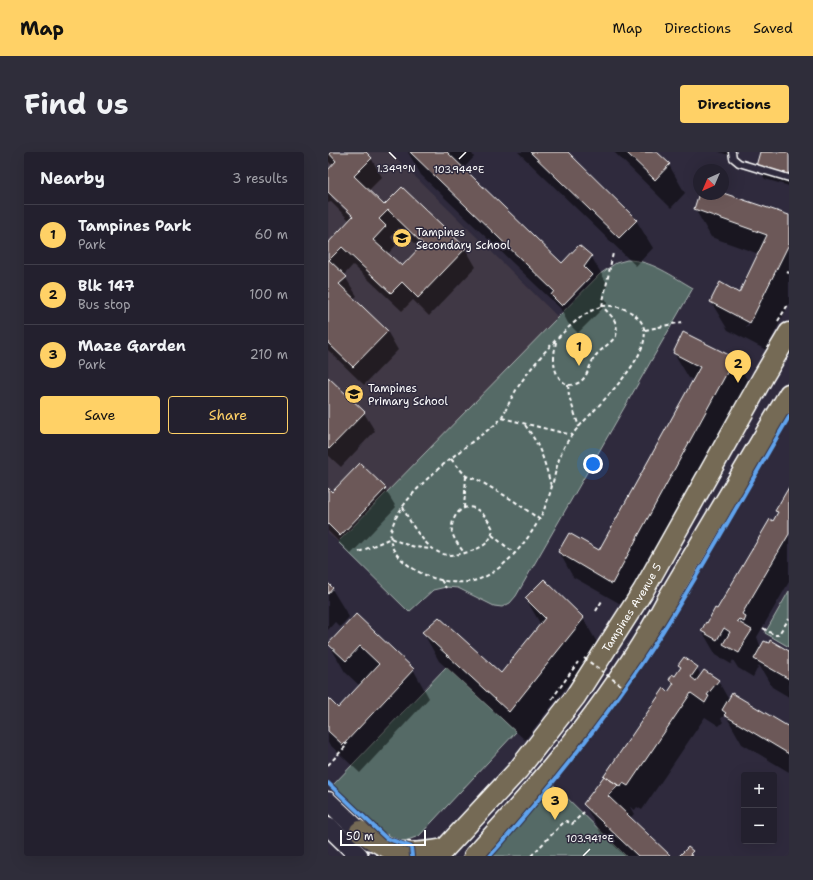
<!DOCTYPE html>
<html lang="en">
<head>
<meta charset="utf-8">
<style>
	:root { --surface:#23202e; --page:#2f2d3a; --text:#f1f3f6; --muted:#a3a3aa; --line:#403e4a; --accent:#ffd166 }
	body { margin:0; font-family:"Shantell Sans",sans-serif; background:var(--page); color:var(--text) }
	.controls { position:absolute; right:12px; bottom:12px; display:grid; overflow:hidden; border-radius:4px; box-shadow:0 4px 16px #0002 }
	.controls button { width:36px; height:36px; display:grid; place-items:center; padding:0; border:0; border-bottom:1px solid var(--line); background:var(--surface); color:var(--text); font:20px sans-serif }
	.compass { position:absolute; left:365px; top:12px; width:36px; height:36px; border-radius:50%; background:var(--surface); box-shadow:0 4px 16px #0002; rotate:224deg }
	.scale { position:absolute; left:12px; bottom:10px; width:86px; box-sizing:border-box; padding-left:4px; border:2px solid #fff; border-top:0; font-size:11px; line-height:14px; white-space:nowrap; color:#fff; -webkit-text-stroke:3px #2f2a3d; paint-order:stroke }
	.you { position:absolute; left:265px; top:312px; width:14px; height:14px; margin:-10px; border:3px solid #fff; border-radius:50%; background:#1a73e8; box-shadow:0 0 0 6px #1a73e833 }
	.badge { display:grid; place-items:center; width:26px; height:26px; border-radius:50%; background:var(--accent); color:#111; font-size:13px; font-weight:700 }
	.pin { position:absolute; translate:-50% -33px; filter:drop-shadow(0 1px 2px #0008) }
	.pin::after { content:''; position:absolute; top:21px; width:14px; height:12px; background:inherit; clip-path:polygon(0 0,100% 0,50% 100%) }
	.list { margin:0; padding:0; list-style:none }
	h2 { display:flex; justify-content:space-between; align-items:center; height:52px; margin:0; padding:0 16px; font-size:17px }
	h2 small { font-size:13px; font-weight:400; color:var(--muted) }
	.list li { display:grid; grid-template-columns:26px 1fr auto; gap:12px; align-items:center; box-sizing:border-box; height:60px; padding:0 16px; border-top:1px solid var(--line) }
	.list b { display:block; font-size:15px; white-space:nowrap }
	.list p { margin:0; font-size:13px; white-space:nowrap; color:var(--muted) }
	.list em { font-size:13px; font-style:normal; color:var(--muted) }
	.actions { display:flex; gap:8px; padding:12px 16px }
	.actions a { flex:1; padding:9px 0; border:1px solid var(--accent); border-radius:4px; text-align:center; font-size:14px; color:var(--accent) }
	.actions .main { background:var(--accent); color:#111 }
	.map { position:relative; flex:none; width:461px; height:704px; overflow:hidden; border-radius:4px }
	header { display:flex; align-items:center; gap:24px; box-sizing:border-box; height:56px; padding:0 20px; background:var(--accent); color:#111 }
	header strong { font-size:19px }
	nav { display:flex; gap:22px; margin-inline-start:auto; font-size:14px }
	.intro { display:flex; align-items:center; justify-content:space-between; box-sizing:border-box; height:96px; padding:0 24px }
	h1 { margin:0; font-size:28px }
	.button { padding:10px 18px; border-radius:4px; background:var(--accent); color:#111; font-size:14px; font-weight:700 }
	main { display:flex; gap:24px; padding:0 24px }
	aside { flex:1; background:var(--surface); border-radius:4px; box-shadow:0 4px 16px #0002 }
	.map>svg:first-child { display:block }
	.built { fill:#413845 }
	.green { fill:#546a66; stroke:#aab4b2 }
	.shadow { fill:#0007; fill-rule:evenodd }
	.building { fill:#6c5959; stroke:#fff; fill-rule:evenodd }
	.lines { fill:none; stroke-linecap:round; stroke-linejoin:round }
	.lane-casing { stroke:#fff; stroke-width:9 }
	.secondary-casing { stroke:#fff; stroke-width:21 }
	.primary-casing { stroke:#fff; stroke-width:23 }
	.path { stroke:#fff; stroke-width:2; stroke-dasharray:4 3; stroke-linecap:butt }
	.lane { stroke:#2f2a3d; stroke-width:6 }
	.secondary { stroke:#2f2a3d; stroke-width:18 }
	.primary { stroke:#756a55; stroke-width:20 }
	.path-bridge { stroke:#fff; stroke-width:2; stroke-dasharray:4 3; stroke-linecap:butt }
	.cycleway-casing { stroke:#2f2a3d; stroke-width:6 }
	.cycleway { stroke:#60a3ed; stroke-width:4 }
	.ticks { fill:none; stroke:#fff; stroke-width:1.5 }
	.labels { text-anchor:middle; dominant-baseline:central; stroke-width:3; stroke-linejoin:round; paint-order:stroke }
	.poi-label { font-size:11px; fill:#fff; stroke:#2f2a3d; text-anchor:start }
	.street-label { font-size:11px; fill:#fff; stroke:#2f2a3d }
	.ticks-label { font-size:10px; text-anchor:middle; fill:#fff; stroke:#2f2a3d; stroke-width:3; stroke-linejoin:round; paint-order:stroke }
</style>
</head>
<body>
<header>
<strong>Map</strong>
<nav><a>Map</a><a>Directions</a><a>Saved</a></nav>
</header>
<div class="intro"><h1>Find us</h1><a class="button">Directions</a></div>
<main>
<aside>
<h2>Nearby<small>3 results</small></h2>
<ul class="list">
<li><span class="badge">1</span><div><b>Tampines Park</b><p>Park</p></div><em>60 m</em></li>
<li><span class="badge">2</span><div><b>Blk 147</b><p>Bus stop</p></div><em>100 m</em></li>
<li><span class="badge">3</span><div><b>Maze Garden</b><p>Park</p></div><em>210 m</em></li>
</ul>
<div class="actions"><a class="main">Save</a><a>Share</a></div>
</aside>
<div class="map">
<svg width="461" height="704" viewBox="0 0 461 704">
	<rect width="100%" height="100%" fill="#2f2a3d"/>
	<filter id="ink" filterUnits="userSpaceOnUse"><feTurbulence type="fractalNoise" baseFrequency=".025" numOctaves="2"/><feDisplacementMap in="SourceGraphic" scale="8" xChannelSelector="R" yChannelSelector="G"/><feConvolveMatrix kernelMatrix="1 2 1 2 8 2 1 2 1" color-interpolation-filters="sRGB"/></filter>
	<g filter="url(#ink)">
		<path class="built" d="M 0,0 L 62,0 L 236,171 L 106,292 L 10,390 L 0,381 Z"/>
		<path class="green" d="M 299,108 C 323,108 344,124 365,136 L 188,444 L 182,451 L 174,455 L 166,454 L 130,436 L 118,435 L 105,438 L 81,460 L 10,390 L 272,122 L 288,111 Z
			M 461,439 L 461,495 L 437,481 Z
			M 118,515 L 188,580 L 91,684 L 71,691 L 59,685 L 4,634 Z
			M 225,632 L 298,704 L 160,704 Z"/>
		<path class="shadow" d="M 0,0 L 37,0 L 43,6 L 54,25 L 40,39 L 57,55 L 137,96 L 148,115 L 101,164 L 85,148 L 74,159 L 25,113 L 16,123 L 29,144 L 25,147 L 59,179 L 70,198 L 36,233 L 0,198 L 0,92 L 22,69 L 3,50 L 0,51 L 0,20 L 5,14 L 0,9 ZM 5,43 L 30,67 L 28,68 L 3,45 ZM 71,76 L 92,96 L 74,116 L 60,102 L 68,93 L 63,85 Z
			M 80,0 L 143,0 L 146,5 L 135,17 L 234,112 L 263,104 L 280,133 L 274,141 L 280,151 L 250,181 L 240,171 L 232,156 L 93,23 Z
			M 190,0 L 238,0 L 308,68 L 325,96 L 308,114 Z
			M 286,0 L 328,0 L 341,13 L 357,41 L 343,56 Z
			M 391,0 L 402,0 L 401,3 Z
			M 433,0 L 461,0 L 461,34 L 437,27 L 429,14 Z
			M 367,57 L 461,64 L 461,152 L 438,198 L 400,178 L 383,150 L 411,142 L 431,102 L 383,85 ZM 423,166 L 425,166 L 420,175 L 418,175 Z
			M 356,181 L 407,207 L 421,231 L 298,455 L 245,425 L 231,400 L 271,400 L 366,228 L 361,226 L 346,201 Z
			M 0,226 L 36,261 L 47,279 L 13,315 L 0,303 Z
			M 57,337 L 68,355 L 23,402 L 0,379 L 0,338 L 4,342 Z
			M 461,337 L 461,430 L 429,485 L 433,496 L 461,500 L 461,545 L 444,535 L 431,513 L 425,525 L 410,516 L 405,508 L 403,512 L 388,503 L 374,479 L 390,458 L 450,362 L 448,359 Z
			M 0,433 L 4,437 L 21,465 L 12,475 L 7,470 L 0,478 Z
			M 198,447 L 255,466 L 271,494 L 197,588 L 111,509 L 95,480 L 173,523 L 213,473 Z
			M 28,464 L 85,517 L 101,546 L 32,621 L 0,591 L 0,548 L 10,557 L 32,534 L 17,520 L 1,492 Z
			M 351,513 L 369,516 L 373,524 L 390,529 L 401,548 L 461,576 L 461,620 L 414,592 L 397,562 L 393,567 L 395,570 L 391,574 L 377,565 L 314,658 L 309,655 L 307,658 L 302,655 L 306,662 L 302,666 L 342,704 L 297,704 L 272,680 L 256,652 L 345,534 L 342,528 L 347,525 L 353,516 Z"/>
		<path class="building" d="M 0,0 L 38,0 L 44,6 L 26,24 L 56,53 L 74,35 L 138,96 L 90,146 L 74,130 L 63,141 L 14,95 L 1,108 L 19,125 L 11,132 L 60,179 L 25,215 L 0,191 L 0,91 L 25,64 L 0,40 L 0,18 L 8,9 ZM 60,58 L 95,92 L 74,114 L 45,88 L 58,74 L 51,67 Z
			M 82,0 L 119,0 L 234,111 L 251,93 L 264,104 L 256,115 L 264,123 L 234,154 L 223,143 L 226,139 Z
			M 202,0 L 240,0 L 309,68 L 291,86 Z
			M 298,0 L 329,0 L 342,12 L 327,28 Z
			M 432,0 L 461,0 L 461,23 L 428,14 Z
			M 371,41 L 395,41 L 461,63 L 461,92 L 422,171 L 382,150 L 392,130 L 411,141 L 439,83 L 366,57 Z
			M 355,180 L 407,206 L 284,432 L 230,400 L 241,381 L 271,398 L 372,215 L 345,201 Z
			M 0,225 L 37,260 L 1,297 L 0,296 Z
			M 32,311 L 58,336 L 12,384 L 0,372 L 0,336 L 4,340 Z
			M 461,335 L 461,382 L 414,462 L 418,465 L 416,470 L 411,467 L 409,469 L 424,478 L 415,492 L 416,492 L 411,501 L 395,492 L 402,480 L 396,476 L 389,488 L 373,479 L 378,470 L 379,471 L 387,456 L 389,457 L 442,367 L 445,369 L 450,360 L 447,359 Z
			M 216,427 L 256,466 L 181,560 L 94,480 L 111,465 L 173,521 L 217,466 L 197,446 Z
			M 0,431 L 5,436 L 0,442 Z
			M 28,462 L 86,517 L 15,593 L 0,579 L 0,546 L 10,556 L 51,512 L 32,494 L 18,509 L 0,492 Z
			M 442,488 L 461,499 L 461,527 L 426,507 L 436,489 L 441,491 Z
			M 356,505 L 370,515 L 363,525 L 368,529 L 376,518 L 391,528 L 379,543 L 381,544 L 377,551 L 363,541 L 300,634 L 295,631 L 293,635 L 276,624 L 336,536 L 340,540 L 346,531 L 341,528 L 344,522 L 347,524 L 353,515 L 350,513 Z
			M 404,541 L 461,575 L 461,602 L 396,563 L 398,561 L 394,558 Z
			M 276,624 L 290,633 L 280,644 L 343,704 L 310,704 L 255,652 Z
			M 360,695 L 365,699 L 362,702 L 365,704 L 351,704 Z"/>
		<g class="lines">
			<defs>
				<path id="lane" d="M 404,0 L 405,6 L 411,11 L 461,26"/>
				<path id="secondary" d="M 0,649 L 42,689
					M 0,674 L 31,704"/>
				<g id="primary">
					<path d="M 32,679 C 67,703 74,704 116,697"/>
					<path id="s1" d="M 110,704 L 190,618 L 247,545 L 315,439 L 435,225 L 461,181"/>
					<path d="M 146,704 C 220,625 291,539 342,443 L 461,242"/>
				</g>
			</defs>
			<use href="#lane" class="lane-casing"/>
			<use href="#secondary" class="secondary-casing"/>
			<use href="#primary" class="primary-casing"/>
			<path class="path" d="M 459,120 L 461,121
				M 274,154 C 288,153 299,156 309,165 C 343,196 254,264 239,290 C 228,307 227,328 220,347 C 211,376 180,418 149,428 C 129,434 103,428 86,417 C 77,411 65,402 63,391 C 55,351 140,293 168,272 C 177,263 180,251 187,240 C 200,217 239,171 263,159 C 266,157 270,156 274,154 Z
				M 274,154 L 285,101
				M 450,169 L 461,151
				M 317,178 L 354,170
				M 228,190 C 225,206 223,224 240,233 C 262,233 258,213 270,201 C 276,195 283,191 288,184 C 291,169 284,165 274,154
				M 240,233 L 241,244 L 251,275
				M 174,266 L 244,283
				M 197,273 C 212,293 217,310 223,334
				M 123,307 L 138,324 L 150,328 L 186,349 L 211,367
				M 75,355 C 81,370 97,395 112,401 C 122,405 135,402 146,398 C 157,394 163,389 165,377 C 161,369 155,360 146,356 C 132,351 122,368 124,380 C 126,388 132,395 137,402
				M 136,356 L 138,324
				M 164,383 L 186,401
				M 31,400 L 63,386 C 77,393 88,396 104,397
				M 113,428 L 118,436
				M 268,459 L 275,447
				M 435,476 L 446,483 L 450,483 L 461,467
				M 224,547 L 250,510
				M 0,613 L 19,593 L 17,591
				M 203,704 L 236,670 L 238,669 L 244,672 L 256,660"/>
			<use href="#lane" class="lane"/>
			<use href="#secondary" class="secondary"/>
			<use href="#primary" class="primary"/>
			<path class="path-bridge" d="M 256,506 L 294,534"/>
			<defs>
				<path id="cycleway" d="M 0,631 L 58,686 L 83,695 L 84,704
					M 162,704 C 224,634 285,558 335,479 C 379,409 419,336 461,265"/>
			</defs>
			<use href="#cycleway" class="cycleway-casing"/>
			<use href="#cycleway" class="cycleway"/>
		</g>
	</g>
	<path class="ticks" d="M 61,0 L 68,7M 131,7 L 138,0M 255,704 L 262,697"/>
	<defs>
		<symbol id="school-disc" viewBox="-11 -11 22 22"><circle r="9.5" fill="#ffd166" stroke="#2f2a3d"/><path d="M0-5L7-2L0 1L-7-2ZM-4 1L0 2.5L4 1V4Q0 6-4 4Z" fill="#111"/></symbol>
	</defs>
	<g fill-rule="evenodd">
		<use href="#school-disc" x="63" y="75" width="22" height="22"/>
		<use href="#school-disc" x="15" y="231" width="22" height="22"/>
	</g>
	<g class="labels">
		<g class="poi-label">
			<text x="88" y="80">Tampines<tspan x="88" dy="13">Secondary School</tspan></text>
			<text x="40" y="236">Tampines<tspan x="40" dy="13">Primary School</tspan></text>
		</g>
		<g class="street-label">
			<text stroke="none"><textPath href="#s1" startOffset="316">Tampines Avenue 5</textPath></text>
		</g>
	</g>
	<g class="ticks-label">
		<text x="68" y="20">1.349°N</text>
		<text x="131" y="21">103.944°E</text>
		<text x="262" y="690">103.941°E</text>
	</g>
</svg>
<div class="controls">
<button>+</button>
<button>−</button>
</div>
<svg class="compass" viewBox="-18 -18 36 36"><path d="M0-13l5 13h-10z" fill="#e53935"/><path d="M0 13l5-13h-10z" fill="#a3a3aa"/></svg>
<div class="scale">50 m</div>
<div class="you"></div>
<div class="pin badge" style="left:251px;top:214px">1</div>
<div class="pin badge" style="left:410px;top:231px">2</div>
<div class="pin badge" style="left:227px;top:668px">3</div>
</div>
</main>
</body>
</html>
